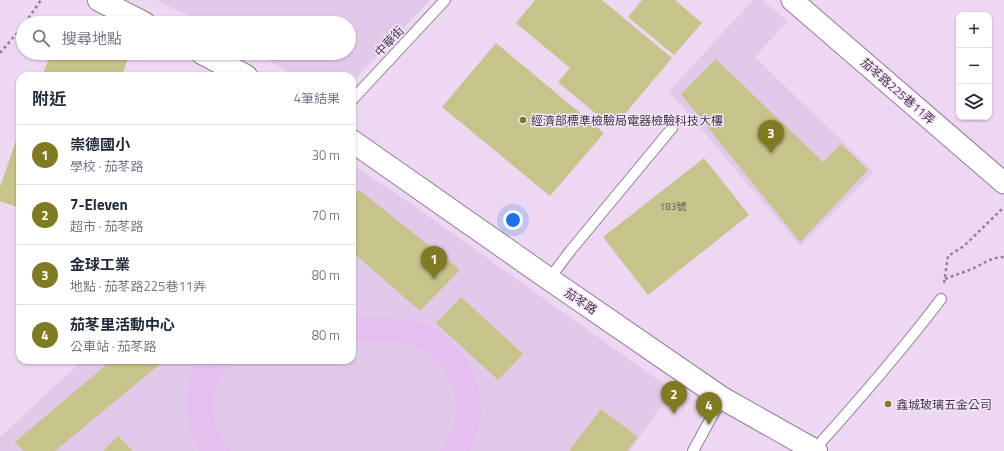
<!DOCTYPE html>
<html lang="zh-TW">
<head>
<meta charset="utf-8">
<style>
	:root { --surface:#fff; --page:#f6f6f7; --text:#1f2937; --muted:#747a83; --line:#e0e1e3; --accent:#807a20 }
	body { margin:0; font-family:"Titillium Web","Noto Sans TC",sans-serif; background:var(--page); color:var(--text) }
	.controls { position:absolute; right:12px; top:12px; display:grid; overflow:hidden; border-radius:8px; box-shadow:0 1px 3px #0004 }
	.controls button { width:36px; height:36px; display:grid; place-items:center; padding:0; border:0; border-bottom:1px solid var(--line); background:var(--surface); color:var(--text); font:20px sans-serif }
	.you { position:absolute; left:513px; top:220px; width:14px; height:14px; margin:-10px; border:3px solid #fff; border-radius:50%; background:#1a73e8; box-shadow:0 0 0 6px #1a73e833 }
	.badge { display:grid; place-items:center; width:26px; height:26px; border-radius:50%; background:var(--accent); color:#fff; font-size:13px; font-weight:700 }
	.pin { position:absolute; translate:-50% -33px; filter:drop-shadow(0 1px 2px #0008) }
	.pin::after { content:''; position:absolute; top:21px; width:14px; height:12px; background:inherit; clip-path:polygon(0 0,100% 0,50% 100%) }
	.list { margin:0; padding:0; list-style:none }
	h2 { display:flex; justify-content:space-between; align-items:center; height:52px; margin:0; padding:0 16px; font-size:17px }
	h2 small { font-size:13px; font-weight:400; color:var(--muted) }
	.list li { display:grid; grid-template-columns:26px 1fr auto; gap:12px; align-items:center; box-sizing:border-box; height:60px; padding:0 16px; border-top:1px solid var(--line) }
	.list b { display:block; font-size:15px; white-space:nowrap }
	.list p { margin:0; font-size:13px; white-space:nowrap; color:var(--muted) }
	.list em { font-size:13px; font-style:normal; color:var(--muted) }
	.icon { flex:none; width:22px; height:22px; fill:none; stroke:currentColor; stroke-width:2; stroke-linecap:round; stroke-linejoin:round }
	.map { position:relative; flex:none; width:1004px; height:451px; overflow:hidden }
	.search { position:absolute; background:var(--surface); box-shadow:0 1px 3px #0004; left:16px; top:16px; width:340px; height:44px; display:flex; align-items:center; gap:10px; box-sizing:border-box; padding:0 14px; border-radius:22px; color:var(--muted); font-size:15px }
	.panel { position:absolute; background:var(--surface); box-shadow:0 1px 3px #0004; left:16px; top:72px; width:340px; height:292px; border-radius:12px }
	.map>svg:first-child { display:block }
	.built { fill:#e3c9e9 }
	.green { fill:#e5c0ee }
	.building { fill:#c6c38b }
	.lines { fill:none; stroke-linecap:round; stroke-linejoin:round }
	.service-casing { stroke:#917d96; stroke-width:12 }
	.minor-casing { stroke:#917d96; stroke-width:23 }
	.tertiary-casing { stroke:#917d96; stroke-width:24 }
	.path { stroke:#938497; stroke-width:2.5; stroke-dasharray:3 3; stroke-linecap:butt }
	.service { stroke:#fff; stroke-width:10 }
	.minor { stroke:#fff; stroke-width:21 }
	.tertiary { stroke:#fff; stroke-width:22 }
	.poi-dot { fill:#807a20; stroke:#f7e6fb; stroke-width:1.5 }
	.labels { text-anchor:middle; dominant-baseline:central; stroke-width:3; stroke-linejoin:round; paint-order:stroke }
	.number-label { font-size:10px; fill:#625a54 }
	.street-label { font-size:12px; fill:#403742; stroke:#f7e6fb }
	.poi-label { font-size:12px; fill:#403742; stroke:#f7e6fb; text-anchor:start }
</style>
</head>
<body>
<div class="map">
<svg width="1004" height="451" viewBox="0 0 1004 451">
	<rect width="100%" height="100%" fill="#edd7f2"/>
	<path class="built" d="M 156,0 L 430,0 L 352,82 L 352,76 L 295,76 L 257,53 L 349,53 L 349,23 L 205,23 Z
		M 753,0 L 762,0 L 788,21 L 755,57 L 874,172 L 800,246 L 669,91 Z
		M 352,165 L 403,198 L 672,390 L 630,451 L 0,451 L 0,437 L 83,360 L 352,360 Z"/>
	<path class="green" d="M 352,317 C 377,318 404,316 427,325 C 475,346 495,406 470,451 L 439,451 C 472,416 454,361 411,345 C 394,339 369,342 352,341 Z
		M 198,360 L 233,360 C 206,388 207,421 231,451 L 199,451 C 184,421 181,390 198,360 Z"/>
	<path class="building" d="M 535,0 L 602,0 L 672,58 L 613,128 L 558,82 L 570,68 L 516,23 Z
		M 642,0 L 675,0 L 702,23 L 674,55 L 628,17 Z
		M 496,43 L 604,133 L 550,196 L 442,107 Z
		M 51,53 L 123,53 L 129,55 L 122,76 L 42,76 Z
		M 716,59 L 823,162 L 841,144 L 868,170 L 800,242 L 681,94 Z
		M 20,129 L 20,208 L 0,201 L 0,187 Z
		M 704,158 L 749,215 L 648,295 L 603,237 Z
		M 359,190 L 460,270 L 420,311 L 352,252 L 352,200 Z
		M 461,297 L 523,354 L 498,380 L 436,323 Z
		M 112,360 L 165,360 L 55,451 L 24,451 L 15,442 Z
		M 601,409 L 638,437 L 627,451 L 569,451 Z
		M 118,436 L 133,451 L 103,451 Z"/>
	<g class="lines">
		<defs>
			<path id="service" d="M 352,100 L 445,0
				M 549,279 L 571,250 L 672,128
				M 814,450 C 858,401 901,352 941,299
				M 693,451 L 722,398"/>
			<path id="minor" d="M 792,0 L 1004,183"/>
			<path id="tertiary" d="M 99,0 L 144,23
				M 202,53 L 246,76
				M 352,141 L 549,279 L 722,398 L 816,451"/>
		</defs>
		<use href="#service" class="service-casing"/>
		<use href="#minor" class="minor-casing"/>
		<use href="#tertiary" class="tertiary-casing"/>
		<path class="path" d="M 25,23 L 41,0
			M 0,53 L 23,26
			M 945,279 C 955,275 965,272 974,268 C 984,263 993,257 1004,257
			M 944,283 L 948,256 L 964,246 L 1004,207"/>
		<use href="#service" class="service"/>
		<use href="#minor" class="minor"/>
		<use href="#tertiary" class="tertiary"/>
	</g>
	<g class="poi-dot">
		<circle cx="523" cy="120" r="4"/>
		<circle cx="888" cy="404" r="4"/>
	</g>
	<g class="labels">
		<g class="number-label">
			<text x="673" y="206">183號</text>
		</g>
		<g class="street-label">
			<text transform="translate(389 41) rotate(-47)">中華街</text>
			<text transform="translate(898 91) rotate(41)">茄苳路225巷11弄</text>
			<text transform="translate(581 301) rotate(34)">茄苳路</text>
		</g>
		<g class="poi-label">
			<text x="531" y="120">經濟部標準檢驗局電器檢驗科技大樓</text>
			<text x="896" y="404">鑫城玻璃五金公司</text>
		</g>
	</g>
</svg>
<div class="controls">
<button>+</button>
<button>−</button>
<button><svg class="icon" aria-label="layers" viewBox="0 0 24 24"><path d="M12 4l9 5-9 5-9-5zM3 14l9 5 9-5"/></svg></button>
</div>
<div class="you"></div>
<div class="pin badge" style="left:434px;top:279px">1</div>
<div class="pin badge" style="left:674px;top:414px">2</div>
<div class="pin badge" style="left:771px;top:153px">3</div>
<div class="pin badge" style="left:709px;top:425px">4</div>
<div class="search"><svg class="icon" aria-label="search" viewBox="0 0 24 24"><circle cx="10" cy="10" r="6"/><path d="M15 15l6 6"/></svg>搜尋地點</div>
<section class="panel">
<h2>附近<small>4筆結果</small></h2>
<ul class="list">
<li><span class="badge">1</span><div><b>崇德國小</b><p>學校 · 茄苳路</p></div><em>30 m</em></li>
<li><span class="badge">2</span><div><b>7-Eleven</b><p>超市 · 茄苳路</p></div><em>70 m</em></li>
<li><span class="badge">3</span><div><b>金球工業</b><p>地點 · 茄苳路225巷11弄</p></div><em>80 m</em></li>
<li><span class="badge">4</span><div><b>茄苳里活動中心</b><p>公車站 · 茄苳路</p></div><em>80 m</em></li>
</ul>
</section>
</div>
</body>
</html>
